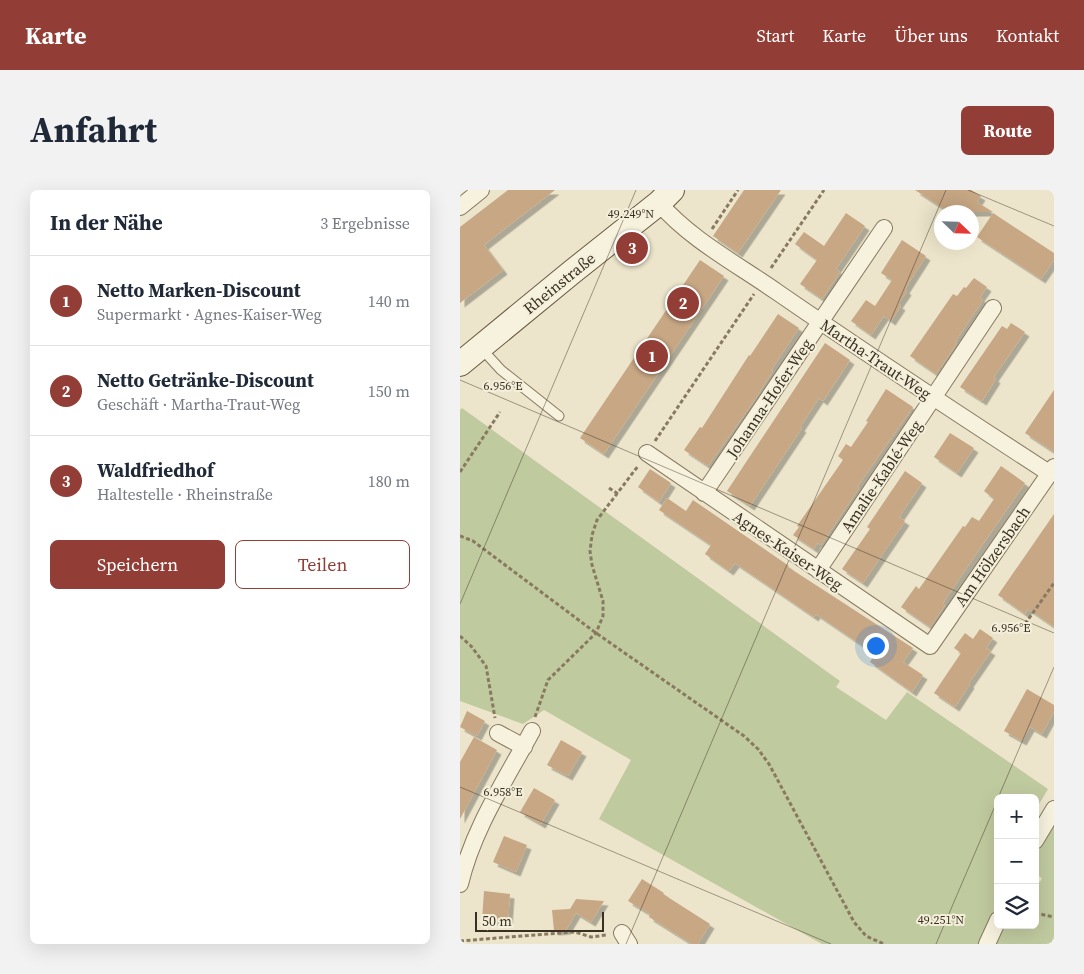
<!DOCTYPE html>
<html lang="de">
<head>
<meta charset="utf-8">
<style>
	:root { --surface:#fff; --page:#f2f2f3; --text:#1f2937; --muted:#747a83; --line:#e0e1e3; --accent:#923d35 }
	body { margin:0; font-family:"Source Serif 4",serif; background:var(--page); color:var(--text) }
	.controls { position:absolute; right:15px; bottom:15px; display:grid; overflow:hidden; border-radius:8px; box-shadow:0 5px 20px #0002 }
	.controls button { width:45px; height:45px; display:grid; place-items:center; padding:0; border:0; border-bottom:1px solid var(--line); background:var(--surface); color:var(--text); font:25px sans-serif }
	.compass { position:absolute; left:474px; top:15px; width:45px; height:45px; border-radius:50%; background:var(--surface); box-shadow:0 5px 20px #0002; rotate:113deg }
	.scale { position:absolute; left:15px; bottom:12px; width:129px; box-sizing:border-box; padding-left:5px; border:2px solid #3a3022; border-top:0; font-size:14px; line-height:18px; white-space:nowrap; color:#3a3022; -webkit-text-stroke:4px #f4efda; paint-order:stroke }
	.you { position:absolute; left:415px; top:455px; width:18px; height:18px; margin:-12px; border:4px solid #fff; border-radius:50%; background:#1a73e8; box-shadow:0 0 0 8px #1a73e833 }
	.badge { display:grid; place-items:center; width:32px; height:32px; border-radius:50%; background:var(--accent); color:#fff; font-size:16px; font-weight:700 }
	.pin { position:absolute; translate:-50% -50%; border:2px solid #fff; box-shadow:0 1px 5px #0006 }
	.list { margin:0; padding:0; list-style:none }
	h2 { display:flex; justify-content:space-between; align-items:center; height:65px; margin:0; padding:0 20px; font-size:21px }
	h2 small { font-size:16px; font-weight:400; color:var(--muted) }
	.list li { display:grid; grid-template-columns:32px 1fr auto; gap:15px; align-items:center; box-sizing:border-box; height:90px; padding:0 20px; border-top:1px solid var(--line) }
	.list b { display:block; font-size:19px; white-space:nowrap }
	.list p { margin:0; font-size:16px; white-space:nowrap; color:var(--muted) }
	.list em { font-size:16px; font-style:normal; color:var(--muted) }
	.actions { display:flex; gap:10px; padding:15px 20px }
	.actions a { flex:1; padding:11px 0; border:1px solid var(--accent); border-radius:8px; text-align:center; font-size:18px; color:var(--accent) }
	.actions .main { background:var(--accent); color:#fff }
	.icon { flex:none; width:28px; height:28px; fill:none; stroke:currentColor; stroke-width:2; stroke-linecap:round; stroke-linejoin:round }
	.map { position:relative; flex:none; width:594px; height:754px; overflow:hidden; border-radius:8px }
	header { display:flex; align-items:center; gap:30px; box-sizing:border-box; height:70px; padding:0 25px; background:var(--accent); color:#fff }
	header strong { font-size:24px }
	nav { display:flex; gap:28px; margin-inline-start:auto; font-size:18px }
	.intro { display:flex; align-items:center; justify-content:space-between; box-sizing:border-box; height:120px; padding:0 30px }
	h1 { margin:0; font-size:35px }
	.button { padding:12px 22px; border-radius:8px; background:var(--accent); color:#fff; font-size:18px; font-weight:700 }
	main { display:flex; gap:30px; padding:0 30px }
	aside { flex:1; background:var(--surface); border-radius:8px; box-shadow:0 5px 20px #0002 }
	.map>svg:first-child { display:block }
	.green { fill:#c0ca9f }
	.building { fill:#c7a784; filter:url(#shadow) }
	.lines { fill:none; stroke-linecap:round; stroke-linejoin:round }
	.lane-casing { stroke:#887960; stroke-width:11 }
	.street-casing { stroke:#887960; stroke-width:18 }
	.secondary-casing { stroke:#6a5a43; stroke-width:26 }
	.path { stroke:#887960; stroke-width:3; stroke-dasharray:4 2.5; stroke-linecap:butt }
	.lane { stroke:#f7f2de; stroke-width:9 }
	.street { stroke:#f7f2de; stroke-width:16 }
	.secondary { stroke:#f7f2de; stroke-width:24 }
	.ticks { fill:none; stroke:#3a3022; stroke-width:1; stroke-opacity:0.45 }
	.labels { text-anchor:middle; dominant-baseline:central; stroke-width:4; stroke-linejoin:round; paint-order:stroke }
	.street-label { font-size:16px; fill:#3a3022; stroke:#f4efda }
	.ticks-label { font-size:12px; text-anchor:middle; fill:#3a3022; stroke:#f4efda; stroke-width:4; stroke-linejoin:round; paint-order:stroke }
</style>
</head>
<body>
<header>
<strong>Karte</strong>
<nav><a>Start</a><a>Karte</a><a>Über uns</a><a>Kontakt</a></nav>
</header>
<div class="intro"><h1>Anfahrt</h1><a class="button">Route</a></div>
<main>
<aside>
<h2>In der Nähe<small>3 Ergebnisse</small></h2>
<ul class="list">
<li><span class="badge">1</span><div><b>Netto Marken-Discount</b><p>Supermarkt · Agnes-Kaiser-Weg</p></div><em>140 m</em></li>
<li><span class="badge">2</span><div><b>Netto Getränke-Discount</b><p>Geschäft · Martha-Traut-Weg</p></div><em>150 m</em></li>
<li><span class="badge">3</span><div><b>Waldfriedhof</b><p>Haltestelle · Rheinstraße</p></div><em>180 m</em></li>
</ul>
<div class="actions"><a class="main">Speichern</a><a>Teilen</a></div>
</aside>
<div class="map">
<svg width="594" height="754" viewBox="0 0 594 754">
	<defs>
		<filter id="shadow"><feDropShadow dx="4.5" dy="4.5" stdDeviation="0" flood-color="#0004"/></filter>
	</defs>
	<rect width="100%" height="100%" fill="#ece5cb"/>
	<path class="green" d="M 2,218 L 380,491 L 376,497 L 426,530 L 447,502 L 588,599 L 575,621 L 575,608 L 538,608 L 538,735 L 575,735 L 575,689 L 580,692 L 582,688 L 575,684 L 575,667 L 594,635 L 594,754 L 362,754 L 139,629 L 171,570 L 84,520 L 63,534 L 0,511 L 0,220 Z"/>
	<path class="building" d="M 48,0 L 95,0 L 24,55 L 43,80 L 0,113 L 0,37 Z
		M 284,0 L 321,0 L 278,63 L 253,46 Z
		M 455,0 L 511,0 L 521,6 L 517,12 L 533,22 L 489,22 Z
		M 386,23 L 405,36 L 376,79 L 380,82 L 362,109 L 340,94 L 357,70 L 335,54 L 344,42 L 364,56 Z
		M 533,23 L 594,63 L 594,70 L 581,89 L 517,47 Z
		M 442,50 L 466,66 L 445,99 L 447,101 L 438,114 L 441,116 L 431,131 L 424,126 L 411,145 L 391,131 L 406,110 L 415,116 L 432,90 L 421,83 Z
		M 240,70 L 264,86 L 144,264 L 120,248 Z
		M 514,88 L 527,97 L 520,107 L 523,110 L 495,152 L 497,153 L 476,184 L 450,166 L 493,104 L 497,106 L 504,97 L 506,98 Z
		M 318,124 L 339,138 L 311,180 L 313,181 L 291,215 L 248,276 L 224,260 L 240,237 L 242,238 L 289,165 L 290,166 Z
		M 551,133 L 565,142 L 534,187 L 536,189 L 522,211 L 500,197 L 542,136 L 547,139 Z
		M 365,153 L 390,170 L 363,211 L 359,208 L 340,237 L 342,238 L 290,316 L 267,301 Z
		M 426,199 L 453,217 L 397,297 L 399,298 L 361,355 L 357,353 L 354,359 L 333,345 L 339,337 L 337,336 L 383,270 L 378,266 L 386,254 L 391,257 L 408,232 L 406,231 Z
		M 594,200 L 594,262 L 565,243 Z
		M 490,243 L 514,258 L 497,283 L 474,267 Z
		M 541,276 L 565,293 L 510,373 L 483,413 L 485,415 L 470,437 L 441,417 L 456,396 L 459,399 L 503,336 L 505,337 L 512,327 L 519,331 L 534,309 L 524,301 Z
		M 190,279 L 211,293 L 199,312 L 178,297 Z
		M 445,281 L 462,293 L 439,327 L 445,331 L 403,393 L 382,379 L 410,339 L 407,337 Z
		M 207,308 L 226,321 L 233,310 L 329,376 L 328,377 L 453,458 L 443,472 L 463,485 L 452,502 L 410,472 L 415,464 L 356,424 L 354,427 L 275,373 L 269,381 L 245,364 L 251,355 L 199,320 Z
		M 594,324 L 594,437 L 568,419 L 565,424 L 538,405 Z
		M 520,439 L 533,448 L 526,458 L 531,461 L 509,493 L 510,494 L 495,517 L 474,503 L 501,463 L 494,458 L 505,443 L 513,449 Z
		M 567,499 L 594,515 L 594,522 L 582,544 L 570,537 L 562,551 L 544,541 Z
		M 7,521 L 25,531 L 17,546 L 0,537 Z
		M 14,547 L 37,560 L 0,629 L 0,572 Z
		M 101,550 L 122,562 L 108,586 L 87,575 Z
		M 74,598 L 95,610 L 81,634 L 60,622 Z
		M 44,646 L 67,655 L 56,682 L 33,672 Z
		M 182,689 L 204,703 L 203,704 L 250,734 L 238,754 L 232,754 L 189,727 L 190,724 L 168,711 Z
		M 24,701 L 50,704 L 48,732 L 22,730 Z
		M 116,709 L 144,711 L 131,732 L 116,723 L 106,740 L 94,741 L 92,720 L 110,719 Z"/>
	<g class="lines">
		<defs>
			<path id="lane" d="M 20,157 L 41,180 L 99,226"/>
			<path id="street" d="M 199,13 C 231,50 277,74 317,102 C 407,164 498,224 589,283
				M 0,17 L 21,0
				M 187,263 L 470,456 L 594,277
				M 244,303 L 424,38
				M 358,380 L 533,118
				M 38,543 L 64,557
				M 575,651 L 594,619
				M 0,694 C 13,639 45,591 72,541
				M 162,743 L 169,754
				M 527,754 L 538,730"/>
			<path id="secondary" d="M 0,174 L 112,82 L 199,13 L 212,0"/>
		</defs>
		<use href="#lane" class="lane-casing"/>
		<use href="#street" class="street-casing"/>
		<use href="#secondary" class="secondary-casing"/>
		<path class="path" d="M 252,39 L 278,0
			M 311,78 L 364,0
			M 195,251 L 294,104
			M 0,282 L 40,222
			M 149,298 L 158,304
			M 0,346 L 13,351 L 136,443 L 284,546 L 298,559 L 309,574 L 394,732 L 406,746 L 424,754
			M 565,434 L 594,393
			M 0,446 L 11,456 L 26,476 L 35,528
			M 75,527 L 88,490 L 136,443 L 143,426 L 143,411 L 132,375 L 130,361 L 132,345 L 137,330 L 178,276
			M 575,723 L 594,727
			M 0,751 L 87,744 L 115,742 L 131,747 L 146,745"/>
		<use href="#lane" class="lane"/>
		<use href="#street" class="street"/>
		<use href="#secondary" class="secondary"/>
	</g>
	<path class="ticks" d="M 508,0 L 594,36M 0,190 L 594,443M 0,414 L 176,0M 0,597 L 371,754M 538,608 L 594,477M 166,754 L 486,0M 476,754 L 538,609"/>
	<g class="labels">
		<g class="street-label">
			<text transform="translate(99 93) rotate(-39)">Rheinstraße</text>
			<text transform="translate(416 169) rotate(34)">Martha-Traut-Weg</text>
			<text transform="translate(309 208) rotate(-56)">Johanna-Hofer-Weg</text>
			<text transform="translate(421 286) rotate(-56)">Amalie-Kablé-Weg</text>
			<text transform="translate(328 360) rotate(34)">Agnes-Kaiser-Weg</text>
			<text transform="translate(532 366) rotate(-55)">Am Hölzersbach</text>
		</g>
	</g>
	<g class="ticks-label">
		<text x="171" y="28">49.249°N</text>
		<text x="43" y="200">6.956°E</text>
		<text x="551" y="442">6.956°E</text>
		<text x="43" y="606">6.958°E</text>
		<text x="481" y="734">49.251°N</text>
	</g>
</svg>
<div class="controls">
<button>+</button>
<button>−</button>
<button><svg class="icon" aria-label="layers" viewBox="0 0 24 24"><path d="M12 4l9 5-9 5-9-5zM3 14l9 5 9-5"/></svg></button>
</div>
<svg class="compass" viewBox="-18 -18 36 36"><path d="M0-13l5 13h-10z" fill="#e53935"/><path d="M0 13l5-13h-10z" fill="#747a83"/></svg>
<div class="scale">50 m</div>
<div class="you"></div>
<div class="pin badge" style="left:192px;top:166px">1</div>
<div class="pin badge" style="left:223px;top:113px">2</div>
<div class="pin badge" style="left:172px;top:58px">3</div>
</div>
</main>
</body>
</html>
